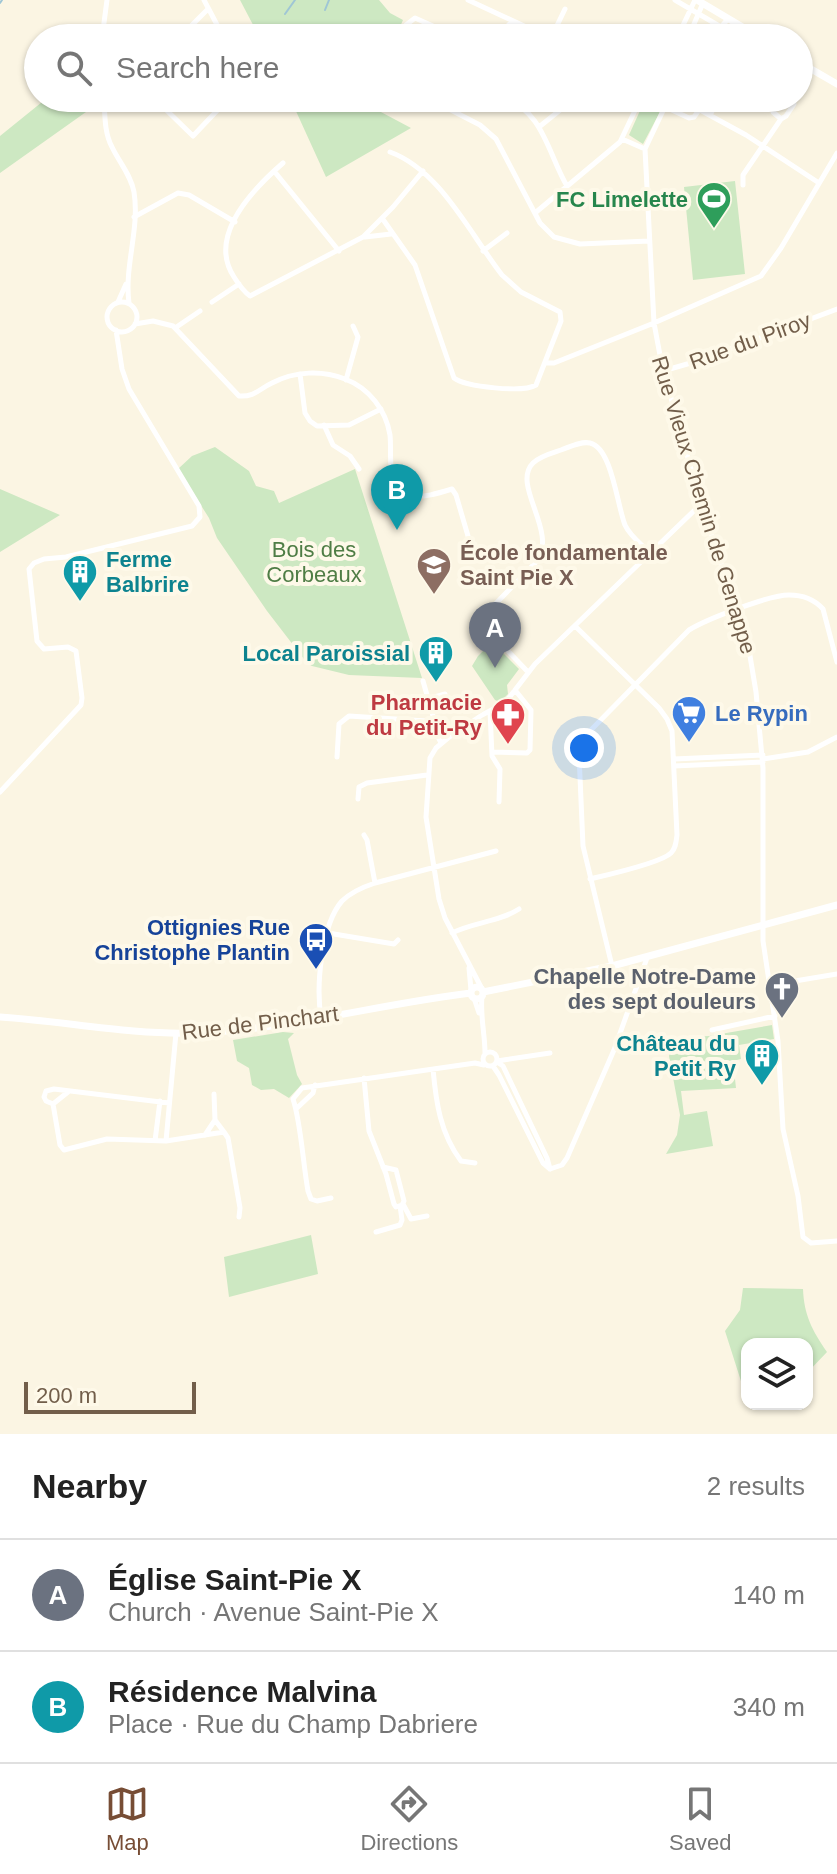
<!DOCTYPE html>
<html lang="en">
<head>
<meta charset="utf-8">
<style>
	:root { --surface:#fff; --page:#f2f2f2; --text:#222; --muted:#767676; --line:#e0e0e0; --accent:#774d35 }
	body { margin:0; font-family:Arial,sans-serif; background:var(--page); color:var(--text) }
	.controls { position:absolute; right:24px; bottom:24px; display:grid; overflow:hidden; border-radius:16px; box-shadow:0 2px 6px #0004 }
	.controls button { width:72px; height:72px; display:grid; place-items:center; padding:0; border:0; border-bottom:2px solid var(--line); background:var(--surface); color:var(--text); font:40px sans-serif }
	.scale { position:absolute; left:24px; bottom:20px; width:172px; box-sizing:border-box; padding-left:8px; border:4px solid #725e4a; border-top:0; font-size:22px; line-height:28px; white-space:nowrap; color:#725e4a; -webkit-text-stroke:6px #fef9e9; paint-order:stroke }
	.you { position:absolute; left:584px; top:748px; width:28px; height:28px; margin:-20px; border:6px solid #fff; border-radius:50%; background:#1a73e8; box-shadow:0 0 0 12px #1a73e833 }
	.badge { display:grid; place-items:center; width:52px; height:52px; border-radius:50%; background:var(--accent); color:#fff; font-size:26px; font-weight:700 }
	.pin { position:absolute; translate:-50% -66px; filter:drop-shadow(0 2px 4px #0008) }
	.pin::after { content:''; position:absolute; top:42px; width:28px; height:24px; background:inherit; clip-path:polygon(0 0,100% 0,50% 100%) }
	.list { margin:0; padding:0; list-style:none }
	h2 { display:flex; justify-content:space-between; align-items:center; height:104px; margin:0; padding:0 32px; font-size:34px }
	h2 small { font-size:26px; font-weight:400; color:var(--muted) }
	.list li { display:grid; grid-template-columns:52px 1fr auto; gap:24px; align-items:center; box-sizing:border-box; height:112px; padding:0 32px; border-top:2px solid var(--line) }
	.list b { display:block; font-size:30px; white-space:nowrap }
	.list p { margin:0; font-size:26px; white-space:nowrap; color:var(--muted) }
	.list em { font-size:26px; font-style:normal; color:var(--muted) }
	.icon { flex:none; width:44px; height:44px; fill:none; stroke:currentColor; stroke-width:2; stroke-linecap:round; stroke-linejoin:round }
	.map { position:relative; flex:none; width:837px; height:1434px; overflow:hidden }
	.search { position:absolute; background:var(--surface); box-shadow:0 2px 6px #0004; left:24px; right:24px; top:24px; height:88px; display:flex; align-items:center; gap:20px; box-sizing:border-box; padding:0 28px; border-radius:44px; color:var(--muted); font-size:30px }
	.sheet { height:328px; background:var(--surface) }
	nav { display:flex; justify-content:space-around; align-items:center; box-sizing:border-box; height:112px; border-top:2px solid var(--line); background:var(--surface); font-size:22px; color:var(--muted) }
	nav a { display:grid; justify-items:center; gap:4px }
	nav .on { color:var(--accent) }
	.map>svg:first-child { display:block }
	.green { fill:#cde8c2 }
	.lines { fill:none; stroke-linecap:round; stroke-linejoin:round }
	.stream { stroke:#9fc6d5; stroke-width:2 }
	.street { stroke:#fff; stroke-width:5 }
	.secondary { stroke:#fff; stroke-width:7 }
	.labels { text-anchor:middle; dominant-baseline:central; stroke-width:8; stroke-linejoin:round; paint-order:stroke }
	.leisure-label { font-size:22px; font-weight:bold; fill:#27864d; stroke:#fef9e9; text-anchor:end }
	.street-label { font-size:22px; fill:#725e4a; stroke:#fef9e9 }
	.park-label { font-size:22px; fill:#4f7d45; stroke:#fef9e9 }
	.education-label { font-size:22px; font-weight:bold; fill:#785e54; stroke:#fef9e9; text-anchor:start }
	.culture-label { font-size:22px; font-weight:bold; fill:#0d838f; stroke:#fef9e9; text-anchor:end }
	.health-label { font-size:22px; font-weight:bold; fill:#be3a42; stroke:#fef9e9; text-anchor:end }
	.shop-label { font-size:22px; font-weight:bold; fill:#366cbe; stroke:#fef9e9; text-anchor:start }
	.transit-label { font-size:22px; font-weight:bold; fill:#164399; stroke:#fef9e9; text-anchor:end }
	.worship-label { font-size:22px; font-weight:bold; fill:#5b616d; stroke:#fef9e9; text-anchor:end }
</style>
</head>
<body>
<div class="map">
<svg width="837" height="1434" viewBox="0 0 837 1434">
	<rect width="100%" height="100%" fill="#fbf5e3"/>
	<path class="green" d="M 240,0 L 379,0 L 390,13 L 403,20 L 395,38 L 260,38 Z
		M 47,98 L 76,98 L 86,112 L 0,173 L 0,136 Z
		M 290,98 L 366,98 L 364,103 L 411,128 L 326,177 Z
		M 643,104 L 647,104 L 660,112 L 643,144 L 629,135 Z
		M 735,181 L 745,274 L 693,280 L 684,187 Z
		M 215,447 L 249,471 L 256,486 L 274,491 L 279,503 L 355,469 L 422,678 L 349,675 L 312,666 L 307,663 L 267,611 L 217,538 L 209,518 L 178,469 L 192,456 Z
		M 0,489 L 60,515 L 0,552 Z
		M 492,642 L 519,669 L 507,685 L 508,694 L 500,702 L 495,700 L 472,666 L 478,656 Z
		M 772,1025 L 774,1039 L 739,1045 L 741,1059 L 733,1061 L 736,1088 L 681,1091 L 684,1115 L 707,1111 L 713,1146 L 666,1154 L 677,1135 L 680,1115 L 669,1056 L 673,1038 L 709,1036 Z
		M 283,1032 L 294,1033 L 288,1039 L 297,1075 L 302,1084 L 289,1098 L 274,1089 L 261,1090 L 252,1085 L 249,1068 L 237,1061 L 233,1040 Z
		M 311,1235 L 318,1274 L 229,1297 L 224,1257 Z
		M 743,1288 L 803,1289 C 804,1315 812,1330 827,1352 L 807,1373 L 807,1344 L 747,1344 L 747,1400 L 725,1331 L 740,1310 Z"/>
	<g class="lines">
		<path class="stream" d="M 0,3 L 2,0
			M 325,10 L 329,0
			M 285,14 L 295,0"/>
		<path class="street" d="M 204,0 L 224,38
			M 468,0 L 550,38
			M 675,0 L 721,27 L 728,19
			M 453,35 L 415,18 L 406,25 L 408,31 L 418,33 C 447,35 493,48 512,21
			M 102,38 L 107,0
			M 179,38 L 208,9
			M 529,38 L 530,28
			M 551,38 L 565,9
			M 677,38 L 695,0
			M 688,38 L 703,3
			M 799,80 L 807,67
			M 104,98 C 105,114 104,132 112,147 C 119,162 131,175 134,192 C 140,229 124,266 129,303
			M 154,98 L 193,136 L 229,98
			M 432,98 L 443,106 L 480,125 L 496,139 L 540,223 L 554,237 L 580,244 L 649,241
			M 502,98 C 543,109 548,154 567,186
			M 646,98 L 689,118 L 694,117 L 699,110
			M 669,98 L 645,149 L 654,323 L 662,366 L 701,504 L 748,644 L 756,692 L 763,768 L 763,941 L 778,1041 L 783,1129 L 798,1196 L 803,1237 L 811,1243 L 837,1241
			M 678,98 L 746,135 L 819,183
			M 779,98 L 773,112 L 781,119
			M 710,115 L 719,98
			M 539,127 L 575,98
			M 622,139 L 645,149
			M 283,163 C 253,189 207,236 234,277 C 239,285 243,291 250,296 L 363,237 L 393,207 L 423,171
			M 274,171 L 339,251
			M 743,185 L 743,175 L 781,119 L 786,116 L 794,104 L 792,98
			M 535,213 L 620,142 L 641,98
			M 134,217 L 178,193 L 189,195 L 235,222
			M 382,218 L 415,265 L 454,378 C 466,387 523,393 536,385 L 561,321 L 560,312 L 521,292 L 502,275 C 470,234 440,170 390,152
			M 365,237 L 391,234
			M 483,251 L 507,233
			M 118,302 L 126,284
			M 212,302 L 239,284
			M107 317a15 15 0 1 1 30 0a15 15 0 1 1-30 0Z
			M 135,324 L 153,321 L 173,326 L 239,396 C 255,397 259,389 272,383 C 295,371 322,370 345,379 C 369,388 386,410 390,435 C 391,445 390,456 391,466 C 394,506 423,498 452,489 L 456,495 L 468,536
			M 175,328 L 200,311
			M 545,363 L 554,363 L 654,323 L 761,276 L 781,248 L 837,153
			M 663,371 L 701,360 L 837,309
			M 300,374 L 305,413 L 310,421 L 317,426 L 349,425 L 381,409
			M 346,380 L 358,337 L 353,326
			M 324,425 L 333,445 L 350,456 L 359,469
			M 575,626 L 659,708 L 667,719 L 672,731 L 677,835 C 676,842 676,848 671,853 C 661,863 607,875 590,879
			M 528,672 L 479,621 L 537,561 C 558,531 511,485 533,463 C 540,456 552,453 561,450 C 570,447 580,441 590,443 C 612,448 617,505 625,525 C 630,536 641,544 649,552
			M 423,681 L 433,716 L 433,726
			M 428,699 L 445,694
			M 490,711 L 492,756 L 500,769 L 499,802
			M 493,752 L 527,753 L 530,750 L 531,710 L 515,690
			M 337,757 L 339,724 L 349,716 L 426,721 L 433,727 L 441,743
			M 674,759 L 763,755
			M 763,759 L 808,752 L 837,737
			M 674,766 L 763,762
			M 0,792 L 81,705 L 82,698 L 76,651 L 68,647 L 44,649 L 37,641 L 29,569 L 34,563 L 44,559 L 66,557 L 192,526 L 200,517 L 199,506 L 129,389 L 122,369 L 116,330
			M 358,799 L 359,787 L 367,783 L 427,775
			M 364,835 L 367,840 L 375,883
			M 328,933 L 394,944 L 398,940
			M 452,933 C 474,922 499,922 519,909
			M 612,966 L 583,846 L 579,754 L 586,735 L 689,630 C 707,619 769,595 789,595 C 802,595 814,599 823,609 L 837,662
			M 469,968 L 471,990
			M 771,985 L 837,974
			M 481,987 L 445,918 L 439,899 L 426,817 L 430,758 L 436,748 L 448,738 L 482,715 L 505,703 L 535,664 L 701,504
			M 482,996 C 480,1016 485,1034 485,1053
			M 474,998 L 479,1013
			M 321,1017 C 316,987 321,925 342,901 C 351,892 363,887 375,883 L 496,851
			M 712,1030 L 775,1016
			M483 1059a7 7 0 1 1 14 0a7 7 0 1 1-14 0Z
			M 497,1061 L 550,1053
			M 497,1062 L 503,1066 L 547,1158 L 550,1169
			M 493,1066 L 499,1075 L 543,1163 L 550,1169
			M 433,1069 C 436,1102 440,1133 461,1161 L 475,1163
			M 364,1078 L 369,1131 L 386,1174 L 394,1204 L 396,1207 L 402,1205 L 404,1201 L 396,1170 L 383,1167
			M 68,1092 L 53,1104 L 46,1101 L 44,1097 L 46,1091 L 54,1089 L 169,1103
			M 214,1094 L 215,1120 L 224,1132
			M 53,1104 L 60,1145 L 64,1150 L 107,1139 L 166,1141 L 224,1132 L 228,1138 L 240,1208 L 239,1217
			M 297,1108 L 313,1093 L 315,1085
			M 205,1135 L 215,1120
			M 155,1141 L 160,1101
			M 166,1141 L 176,1033
			M 550,1169 L 562,1165 L 567,1158 L 614,1050 L 647,958
			M 331,1198 L 317,1201 L 311,1199 L 308,1191 C 303,1164 301,1123 293,1099 L 302,1088 L 475,1063 L 484,1065
			M 403,1204 L 411,1219 L 427,1216
			M 376,1232 L 400,1225 L 402,1220 L 400,1206"/>
		<path class="secondary" d="M 697,0 L 761,38
			M 799,62 L 837,84
			M471 993a6 6 0 1 1 12 0a6 6 0 1 1-12 0Z
			M 483,992 L 612,966 L 837,905
			M 0,1017 C 64,1021 129,1035 194,1033 C 287,1030 379,1004 471,993"/>
	</g>
	<defs>
		<symbol id="stadium-pin" viewBox="-11 -11 22 30"><path d="M0 17L-7.5 6A9.5 9.5 0 1 1 7.5 6Z" fill="#2e9e5b" stroke="#fef9e9"/><path d="M0-5a6.5 5 0 1 0 0 10a6.5 5 0 1 0 0-10ZM-3.5-1.8h7v3.6h-7Z" fill="#fff"/></symbol>
		<symbol id="school-pin" viewBox="-11 -11 22 30"><path d="M0 17L-7.5 6A9.5 9.5 0 1 1 7.5 6Z" fill="#8d6e63" stroke="#fef9e9"/><path d="M0-5L7-2L0 1L-7-2ZM-4 1L0 2.5L4 1V4Q0 6-4 4Z" fill="#fff"/></symbol>
		<symbol id="building-pin" viewBox="-11 -11 22 30"><path d="M0 17L-7.5 6A9.5 9.5 0 1 1 7.5 6Z" fill="#0f9aa8" stroke="#fef9e9"/><path d="M-4-6H4V6H1V3H-1V6H-4ZM-2.5-4.3h1.7v1.8h-1.7ZM.8-4.3h1.7v1.8H.8ZM-2.5-1h1.7V.8h-1.7ZM.8-1h1.7V.8H.8Z" fill="#fff"/></symbol>
		<symbol id="supermarket-pin" viewBox="-11 -11 22 30"><path d="M0 17L-7.5 6A9.5 9.5 0 1 1 7.5 6Z" fill="#3f7fe0" stroke="#fef9e9"/><path d="M-6-5.5h2.5l.6 2H6L4.5 2H-2.5L-4.4-4H-6ZM-1.5 3.2a1.3 1.3 0 1 0 .1 0ZM3 3.2a1.3 1.3 0 1 0 .1 0Z" fill="#fff"/></symbol>
		<symbol id="pharmacy-pin" viewBox="-11 -11 22 30"><path d="M0 17L-7.5 6A9.5 9.5 0 1 1 7.5 6Z" fill="#e0444e" stroke="#fef9e9"/><path d="M-2-6h4v4h4v4h-4v4h-4v-4h-4v-4h4Z" fill="#fff"/></symbol>
		<symbol id="bus-pin" viewBox="-11 -11 22 30"><path d="M0 17L-7.5 6A9.5 9.5 0 1 1 7.5 6Z" fill="#1a4fb4" stroke="#fef9e9"/><path d="M-5-6H5V4H4V6H2V4H-2V6H-4V4H-5ZM-3.5-4V0h7V-4ZM-3.5 1.2v1.5H-2V1.2ZM2 1.2v1.5H3.5V1.2Z" fill="#fff"/></symbol>
		<symbol id="church-pin" viewBox="-11 -11 22 30"><path d="M0 17L-7.5 6A9.5 9.5 0 1 1 7.5 6Z" fill="#6b7280" stroke="#fef9e9"/><path d="M-1.2-6h2.4v3.5h3.3v2.4h-3.3V6h-2.4V-.1h-3.3v-2.4h3.3Z" fill="#fff"/></symbol>
	</defs>
	<g fill-rule="evenodd">
		<use href="#stadium-pin" x="694" y="179" width="40" height="54"/>
		<use href="#school-pin" x="414" y="545" width="40" height="54"/>
		<use href="#building-pin" x="60" y="552" width="40" height="54"/>
		<use href="#building-pin" x="416" y="633" width="40" height="54"/>
		<use href="#supermarket-pin" x="669" y="693" width="40" height="54"/>
		<use href="#pharmacy-pin" x="488" y="695" width="40" height="54"/>
		<use href="#bus-pin" x="296" y="920" width="40" height="54"/>
		<use href="#church-pin" x="762" y="969" width="40" height="54"/>
		<use href="#building-pin" x="742" y="1036" width="40" height="54"/>
	</g>
	<g class="labels">
		<g class="leisure-label">
			<text x="688" y="199">FC Limelette</text>
		</g>
		<g class="street-label">
			<text transform="translate(750 341) rotate(-20)">Rue du Piroy</text>
			<text transform="translate(704 505) rotate(73)">Rue Vieux Chemin de Genappe</text>
			<text transform="translate(260 1023) rotate(-7)">Rue de Pinchart</text>
		</g>
		<g class="park-label">
			<text x="314" y="549">Bois des<tspan x="314" dy="25">Corbeaux</tspan></text>
		</g>
		<g class="education-label">
			<text x="460" y="552">École fondamentale<tspan x="460" dy="25">Saint Pie X</tspan></text>
		</g>
		<g class="culture-label">
			<text x="106" y="559" text-anchor="start">Ferme<tspan x="106" dy="25">Balbrire</tspan></text>
			<text x="410" y="653">Local Paroissial</text>
			<text x="736" y="1043">Château du<tspan x="736" dy="25">Petit Ry</tspan></text>
		</g>
		<g class="health-label">
			<text x="482" y="702">Pharmacie<tspan x="482" dy="25">du Petit-Ry</tspan></text>
		</g>
		<g class="shop-label">
			<text x="715" y="713">Le Rypin</text>
		</g>
		<g class="transit-label">
			<text x="290" y="927">Ottignies Rue<tspan x="290" dy="25">Christophe Plantin</tspan></text>
		</g>
		<g class="worship-label">
			<text x="756" y="976">Chapelle Notre-Dame<tspan x="756" dy="25">des sept douleurs</tspan></text>
		</g>
	</g>
</svg>
<div class="controls">
<button><svg class="icon" aria-label="layers" viewBox="0 0 24 24"><path d="M12 4l9 5-9 5-9-5zM3 14l9 5 9-5"/></svg></button>
</div>
<div class="scale">200 m</div>
<div class="you"></div>
<div class="pin badge" style="left:495px;top:668px;background:#6b7280">A</div>
<div class="pin badge" style="left:397px;top:530px;background:#0f9aa8">B</div>
<div class="search"><svg class="icon" aria-label="search" viewBox="0 0 24 24"><circle cx="10" cy="10" r="6"/><path d="M15 15l6 6"/></svg>Search here</div>
</div>
<section class="sheet">
<h2>Nearby<small>2 results</small></h2>
<ul class="list">
<li><span class="badge" style="background:#6b7280">A</span><div><b>Église Saint-Pie X</b><p>Church · Avenue Saint-Pie X</p></div><em>140 m</em></li>
<li><span class="badge" style="background:#0f9aa8">B</span><div><b>Résidence Malvina</b><p>Place · Rue du Champ Dabriere</p></div><em>340 m</em></li>
</ul>
</section>
<nav>
<a class="on"><svg class="icon" aria-label="map" viewBox="0 0 24 24"><path d="M3 6l6-2 6 2 6-2v14l-6 2-6-2-6 2zM9 4v14M15 6v14"/></svg>Map</a>
<a><svg class="icon" aria-label="directions" viewBox="0 0 24 24"><path d="M12 3l9 9-9 9-9-9zM9 14v-3h6M13 9l2 2-2 2"/></svg>Directions</a>
<a><svg class="icon" aria-label="saved" viewBox="0 0 24 24"><path d="M7 4h10v16l-5-4-5 4z"/></svg>Saved</a>
</nav>
</body>
</html>
